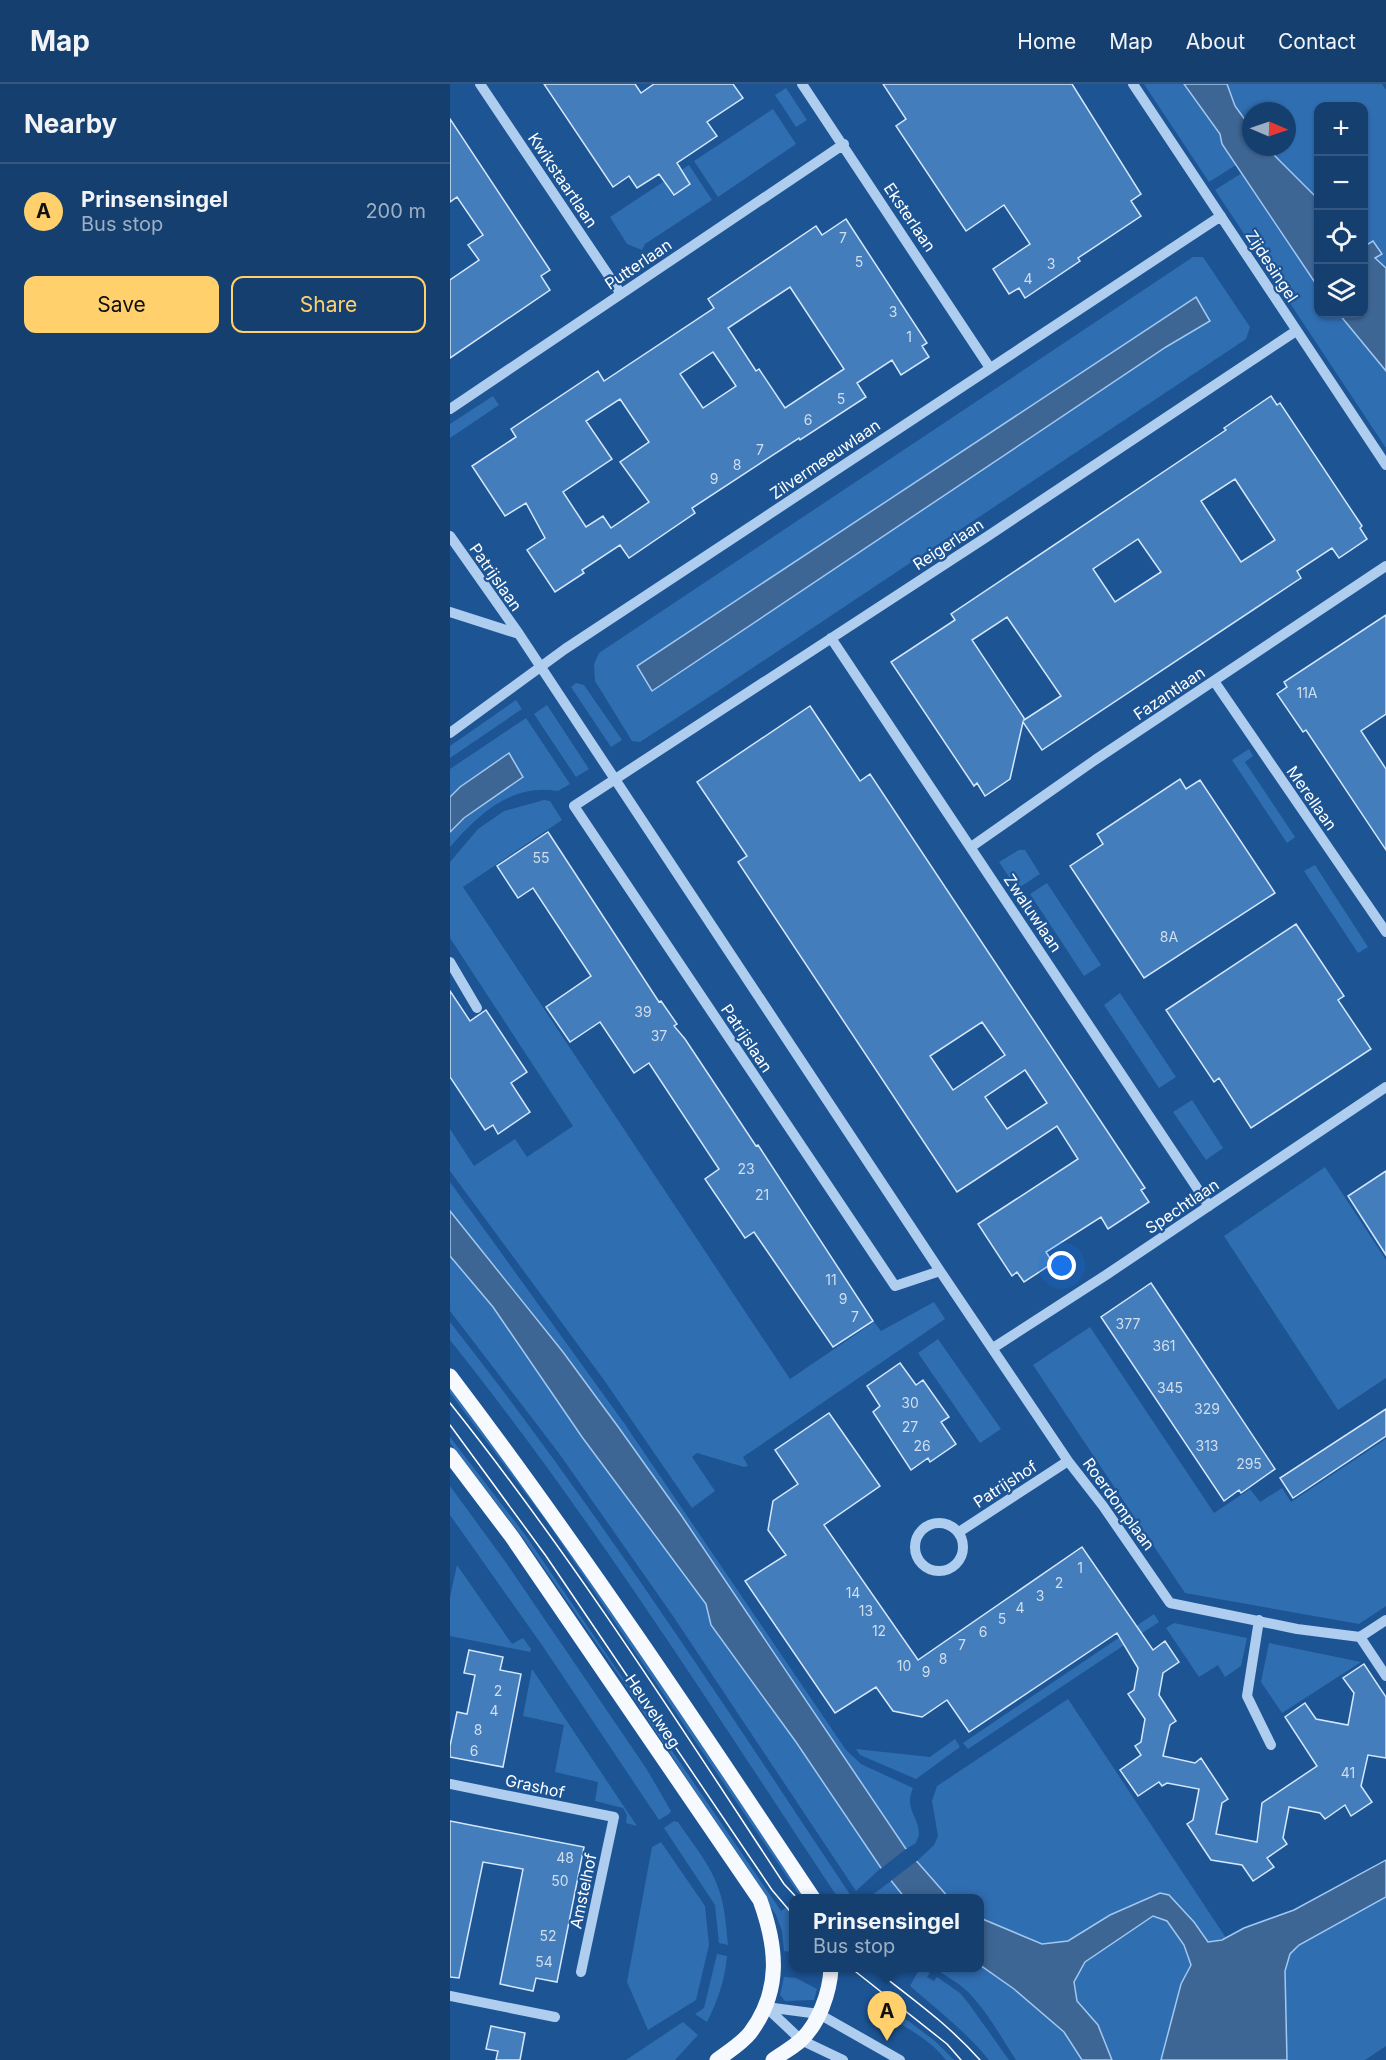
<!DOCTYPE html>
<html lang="en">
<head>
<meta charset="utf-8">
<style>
	:root { --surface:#153f6f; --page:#224a77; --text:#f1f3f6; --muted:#9dafc3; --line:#345882; --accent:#ffd06c }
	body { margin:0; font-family:Inter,sans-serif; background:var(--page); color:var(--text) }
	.controls { position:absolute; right:18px; top:18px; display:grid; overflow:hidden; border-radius:12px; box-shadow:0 2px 4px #0004 }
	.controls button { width:54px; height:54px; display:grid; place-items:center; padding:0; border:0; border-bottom:2px solid var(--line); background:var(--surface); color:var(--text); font:30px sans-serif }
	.compass { position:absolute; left:792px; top:18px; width:54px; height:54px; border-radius:50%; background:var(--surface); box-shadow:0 2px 4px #0004; rotate:92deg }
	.you { position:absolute; left:612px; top:1182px; width:21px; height:21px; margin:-15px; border:4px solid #fff; border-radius:50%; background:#1a73e8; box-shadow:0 0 0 9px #1a73e833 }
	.badge { display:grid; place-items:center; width:39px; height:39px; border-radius:50%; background:var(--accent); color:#111; font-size:20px; font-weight:700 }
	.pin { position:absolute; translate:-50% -50px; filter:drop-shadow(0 2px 3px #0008) }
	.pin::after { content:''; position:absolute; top:32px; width:21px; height:18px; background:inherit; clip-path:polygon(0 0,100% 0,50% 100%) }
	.popup { position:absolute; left:339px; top:1810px; width:195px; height:78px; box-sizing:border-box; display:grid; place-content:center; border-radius:12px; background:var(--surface); filter:drop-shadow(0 2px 4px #0005); font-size:20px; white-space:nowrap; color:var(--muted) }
	.popup b { font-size:22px; color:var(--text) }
	.popup::after { content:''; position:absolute; left:50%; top:100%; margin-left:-12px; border:12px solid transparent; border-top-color:var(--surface) }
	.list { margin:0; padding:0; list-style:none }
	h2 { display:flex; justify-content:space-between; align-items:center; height:78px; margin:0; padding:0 24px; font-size:26px }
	h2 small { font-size:20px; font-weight:400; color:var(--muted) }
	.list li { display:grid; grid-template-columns:39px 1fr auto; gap:18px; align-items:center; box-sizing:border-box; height:96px; padding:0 24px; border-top:2px solid var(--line) }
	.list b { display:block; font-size:22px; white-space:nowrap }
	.list p { margin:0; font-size:20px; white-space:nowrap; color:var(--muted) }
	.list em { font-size:20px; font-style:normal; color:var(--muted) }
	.actions { display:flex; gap:12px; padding:18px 24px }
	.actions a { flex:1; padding:14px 0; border:2px solid var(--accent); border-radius:12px; text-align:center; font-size:21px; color:var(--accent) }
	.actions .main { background:var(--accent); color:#111 }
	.icon { flex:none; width:33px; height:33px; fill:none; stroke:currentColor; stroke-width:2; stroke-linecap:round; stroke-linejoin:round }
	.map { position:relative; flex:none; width:936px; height:1976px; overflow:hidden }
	header { display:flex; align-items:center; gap:36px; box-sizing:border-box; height:84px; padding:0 30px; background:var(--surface); border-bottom:2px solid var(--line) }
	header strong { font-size:28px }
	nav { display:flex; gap:33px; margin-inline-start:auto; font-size:21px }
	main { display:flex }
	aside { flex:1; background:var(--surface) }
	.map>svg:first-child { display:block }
	.green { fill:#306eb2; fill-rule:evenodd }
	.water { fill:#3e6694; stroke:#a1c8f1; stroke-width:1.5 }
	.pier { fill:#1c5494 }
	.building { fill:#447dbb; stroke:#d4e7fb; stroke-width:1.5; fill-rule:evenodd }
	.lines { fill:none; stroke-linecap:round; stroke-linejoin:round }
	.minor { stroke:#aecdef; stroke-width:10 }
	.major { stroke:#f6faff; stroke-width:15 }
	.tram { stroke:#fff; stroke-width:1.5 }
	.labels { text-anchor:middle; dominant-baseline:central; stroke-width:4.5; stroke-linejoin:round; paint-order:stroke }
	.number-label { font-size:14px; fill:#d0deee }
	.street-label { font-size:16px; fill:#fff; stroke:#1c5494 }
</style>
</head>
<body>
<header>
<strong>Map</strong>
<nav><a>Home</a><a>Map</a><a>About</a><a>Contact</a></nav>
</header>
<main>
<aside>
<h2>Nearby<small></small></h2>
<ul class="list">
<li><span class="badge">A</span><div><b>Prinsensingel</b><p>Bus stop</p></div><em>200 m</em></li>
</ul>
<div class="actions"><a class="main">Save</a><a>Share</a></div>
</aside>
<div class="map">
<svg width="936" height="1976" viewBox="0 0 936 1976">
	<rect width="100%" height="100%" fill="#1c5494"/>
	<path class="green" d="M 694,0 L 734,0 L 770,50 L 772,60 L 786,81 L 759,98 Z
		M 777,0 L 932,0 L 936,6 L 936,184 L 925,174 L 922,157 L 915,162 L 914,160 L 914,22 L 868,22 L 868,115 L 816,63 L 837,63 L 837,27 L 801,27 L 801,44 L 785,22 Z
		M 336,4 L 357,36 L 346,43 L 325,11 Z
		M 323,25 L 346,60 L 268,113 L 244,77 Z
		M 239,81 L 262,116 L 195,160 L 192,166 L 177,160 L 160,133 Z
		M 792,89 L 868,203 L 868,230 L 889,230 L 936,287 L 936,364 L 765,106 Z
		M 743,173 L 753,173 L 800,243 L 796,255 L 262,611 L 190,658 L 182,657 L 145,597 L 144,580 L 149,569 ZM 746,214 L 759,237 L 716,263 L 202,607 L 592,317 Z
		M 43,312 L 49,321 L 0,354 L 0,340 Z
		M 126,599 L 134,601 L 172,656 L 161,663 L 121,603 Z
		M 66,616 L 72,625 L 0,674 L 0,662 Z
		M 97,621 L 139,685 L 126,693 L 84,630 Z
		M 76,634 L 120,700 L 108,707 C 61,699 28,731 0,763 L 0,748 L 14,735 L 73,693 L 58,670 L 10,703 L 0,713 L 0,685 Z
		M 799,665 L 803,672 L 795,678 L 845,753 L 837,759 L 782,676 Z
		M 94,716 L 100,717 L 112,736 L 13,803 L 340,1295 L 424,1238 L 431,1247 L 484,1218 L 495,1235 L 293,1373 L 298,1382 L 294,1383 L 247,1369 L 242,1373 L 265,1407 L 242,1424 L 154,1296 L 0,1087 L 0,1045 L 24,1082 L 65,1055 L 77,1073 L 123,1042 L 0,854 L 0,778 L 28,745 L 54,727 Z
		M 569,766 L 575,766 L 590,790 L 567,805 L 549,778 Z
		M 865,781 L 918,863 L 908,869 L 854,787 Z
		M 597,799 L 651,881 L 634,892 L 580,810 Z
		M 670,909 L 726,993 L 709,1004 L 654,921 Z
		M 742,1016 L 773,1064 L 756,1076 L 723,1028 Z
		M 875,1083 L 936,1176 L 936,1294 L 888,1326 L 774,1152 Z
		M 0,1098 L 174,1339 L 396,1666 L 411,1680 L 463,1704 C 454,1725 468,1731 469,1749 C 469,1752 467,1755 466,1759 L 456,1765 L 231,1431 L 169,1344 L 113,1267 L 0,1127 Z
		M 0,1172 L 43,1223 L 257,1520 L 261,1541 L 346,1658 L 431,1784 L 406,1807 L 223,1532 L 108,1368 L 0,1227 Z
		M 0,1238 C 145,1422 272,1618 401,1812 C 393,1814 389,1814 384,1808 C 260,1621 140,1431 0,1256 Z
		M 640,1243 L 764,1429 L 800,1405 L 810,1418 L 832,1404 L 841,1418 L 936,1355 L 936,1522 L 909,1540 L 735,1509 L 583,1281 Z
		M 488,1255 L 551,1345 L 530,1359 L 468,1269 Z
		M 0,1302 L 100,1436 L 198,1578 L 355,1814 L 348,1814 L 350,1812 L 97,1438 L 0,1309 Z
		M 0,1353 L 76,1452 L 331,1827 L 344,1818 L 344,1868 L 334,1867 L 332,1847 L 326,1831 L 172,1596 L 73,1454 L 0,1359 Z
		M 0,1402 L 57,1480 L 196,1684 L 221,1727 L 219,1730 L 209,1736 L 94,1564 L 0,1431 Z
		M 7,1481 L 62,1560 L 73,1554 L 81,1565 L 80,1568 L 0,1552 L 0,1513 Z
		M 704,1530 L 709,1538 L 518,1665 L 513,1659 Z
		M 724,1539 L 797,1554 L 791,1582 L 775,1593 L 768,1581 L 749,1593 L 716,1544 Z
		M 819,1559 L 911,1578 L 832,1629 L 811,1598 Z
		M 82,1585 L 187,1742 L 176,1739 L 177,1731 L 173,1724 L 145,1717 L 148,1698 L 105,1688 L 114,1641 L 73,1632 Z
		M 618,1615 L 776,1854 L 758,1858 L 744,1838 L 719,1811 L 660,1831 L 618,1857 L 592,1860 L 530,1834 L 530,1814 L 499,1814 L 467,1777 L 484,1761 L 488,1752 L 482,1717 L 487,1702 Z
		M 505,1655 L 510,1663 L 466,1695 L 410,1671 L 406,1665 L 480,1673 Z
		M 224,1737 L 228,1738 C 242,1759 261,1781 269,1806 C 275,1823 276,1842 278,1861 L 269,1859 L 265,1821 L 214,1744 Z
		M 211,1758 L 255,1822 L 259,1861 L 246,1916 L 198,1946 L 177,1898 L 202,1763 Z
		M 441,1797 L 455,1814 L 418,1814 Z
		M 936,1813 L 936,1962 L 915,1976 L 837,1976 L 835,1887 L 840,1870 L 849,1861 Z
		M 703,1832 L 717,1837 L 734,1861 L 741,1881 L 731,1900 L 711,1976 L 662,1976 L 648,1941 L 627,1917 L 624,1898 L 635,1878 Z
		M 267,1870 L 277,1872 C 275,1896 268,1916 257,1938 L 245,1930 L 254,1924 Z
		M 530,1881 L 564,1905 L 615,1948 L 632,1976 L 566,1976 C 551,1953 537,1927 517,1907 C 507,1898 495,1891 483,1884 L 530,1884 Z
		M 470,1884 L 480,1889 L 477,1893 L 484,1897 L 487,1893 L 510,1909 L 519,1920 L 559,1976 L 539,1976 C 516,1948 488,1926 460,1902 Z
		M 334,1893 L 346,1894 L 367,1905 L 364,1916 L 335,1917 L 330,1911 Z
		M 445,1927 L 485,1957 L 504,1976 L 496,1976 C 481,1957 462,1947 441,1934 Z
		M 233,1938 L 248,1951 L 225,1976 L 176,1976 Z"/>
	<path class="water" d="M 734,0 L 777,0 L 785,22 L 801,44 L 801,63 L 816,63 L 868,115 L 868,203 L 772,60 L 770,50 Z
		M 923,157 L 932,170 L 925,174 L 936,184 L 936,287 L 889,230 L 914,230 L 914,160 L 915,162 Z
		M 746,213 L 760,237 L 716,263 L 202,607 L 187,582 Z
		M 59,669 L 73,693 L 14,734 L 0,748 L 0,713 L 10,703 Z
		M 0,1127 L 113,1268 L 169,1344 L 231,1431 L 456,1765 L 499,1814 L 455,1814 L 431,1784 L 346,1658 L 261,1541 L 256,1520 L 132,1353 L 43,1223 L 0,1172 Z
		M 936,1776 L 936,1813 L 849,1861 L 840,1870 L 835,1887 L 837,1976 L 711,1976 L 731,1900 L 741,1881 L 734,1861 L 717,1837 L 703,1832 L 635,1878 L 624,1898 L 627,1917 L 648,1941 L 662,1976 L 632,1976 L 614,1948 L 564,1905 L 530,1881 L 530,1834 L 592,1860 L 618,1857 L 660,1831 L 710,1809 L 719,1811 L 744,1838 L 758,1858 L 772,1856 L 794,1844 L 844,1826 Z"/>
	<path class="pier" d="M 456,1765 L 459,1765 L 468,1776 L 438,1799 L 429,1786 Z"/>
	<path class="building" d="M 94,0 L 185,0 L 191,9 L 204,0 L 283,0 L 293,14 L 257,38 L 267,52 L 227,79 L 240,100 L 224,111 L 209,90 L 187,104 L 179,92 L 163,103 Z
		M 433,0 L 622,0 L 691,110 L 681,117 L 691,132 L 628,174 L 630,177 L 575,214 L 569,204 L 559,210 L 543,185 L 580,160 L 554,121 L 516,147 L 446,42 L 456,35 Z
		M 0,35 L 100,186 L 91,192 L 100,206 L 0,274 L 0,196 L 29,176 L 18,161 L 33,151 L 7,113 L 0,118 Z
		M 396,135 L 477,259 L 472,262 L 479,273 L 451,291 L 442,276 L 407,299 L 416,313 L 350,356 L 349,354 L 242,424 L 245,429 L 179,474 L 170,461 L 132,486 L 134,489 L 105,508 L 77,466 L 95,454 L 76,419 L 55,432 L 22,382 L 66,353 L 61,345 L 148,287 L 154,297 L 264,224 L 258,215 L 366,142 L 372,151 ZM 340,203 L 394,285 L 335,324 L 309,285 L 306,287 L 278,244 ZM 263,268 L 286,302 L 253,324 L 230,290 ZM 170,315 L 199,358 L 170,378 L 199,418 L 161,444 L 153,432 L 136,443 L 113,408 L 162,375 L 136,337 Z
		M 821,312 L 827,321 L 830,319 L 912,442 L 910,444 L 917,455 L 889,474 L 882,464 L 847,487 L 851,494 L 592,666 L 573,638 L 560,695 L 535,712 L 527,699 L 524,702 L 441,578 L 505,536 L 501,530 L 776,346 L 774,344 ZM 785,395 L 825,456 L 791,478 L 751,417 ZM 688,455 L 711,488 L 665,518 L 643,485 ZM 557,533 L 611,612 L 574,636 L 574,634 L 522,556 Z
		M 936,531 L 936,630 L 911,647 L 936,685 L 936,766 L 856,646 L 853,648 L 827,610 L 837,603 L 834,598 Z
		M 360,622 L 410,697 L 420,690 L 695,1104 L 691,1106 L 699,1118 L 658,1145 L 651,1133 L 596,1168 L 603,1179 L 574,1198 L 567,1188 L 562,1192 L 528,1140 L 628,1075 L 607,1042 L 507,1108 L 288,778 L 297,772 L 247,698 ZM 532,938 L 555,971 L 503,1006 L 480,972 ZM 575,986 L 597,1019 L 557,1045 L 535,1013 Z
		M 730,695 L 736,705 L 750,696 L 825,809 L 694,894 L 620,782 L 653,760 L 647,750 Z
		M 98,748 L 209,918 L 211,917 L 227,940 L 224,942 L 235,955 L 306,1062 L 308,1061 L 423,1237 L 383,1263 L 304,1148 L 295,1154 L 255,1095 L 269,1085 L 199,979 L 184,989 L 150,938 L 120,958 L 96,923 L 141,892 L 83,804 L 68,814 L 47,782 Z
		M 846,840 L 894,912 L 888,916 L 921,965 L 801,1044 L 769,994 L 764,998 L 716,926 Z
		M 0,907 L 20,937 L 36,926 L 77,988 L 61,999 L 80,1028 L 48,1050 L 43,1041 L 35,1046 L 0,993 Z
		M 936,1087 L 936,1171 L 898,1112 Z
		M 701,1199 L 825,1385 L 791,1409 L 789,1406 L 774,1417 L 651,1233 Z
		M 450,1279 L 466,1301 L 473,1296 L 499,1333 L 491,1338 L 506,1360 L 480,1378 L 478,1374 L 461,1386 L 423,1328 L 430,1322 L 417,1302 Z
		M 936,1325 L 936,1352 L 843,1414 L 830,1394 Z
		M 379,1329 L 430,1402 L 374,1441 L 468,1576 L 632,1463 L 703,1566 L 715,1557 L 729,1578 L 713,1589 L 709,1611 L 726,1637 L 720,1641 L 713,1672 L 745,1679 L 751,1674 L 774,1709 L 778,1715 L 772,1719 L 766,1750 L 807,1758 L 812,1719 L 867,1682 L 835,1633 L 855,1619 L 866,1635 L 898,1641 L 904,1609 L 893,1594 L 914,1580 L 936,1613 L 936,1674 L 918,1671 L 911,1702 L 922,1718 L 901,1732 L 895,1721 L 875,1735 L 870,1729 L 839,1723 L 833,1754 L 837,1760 L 817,1774 L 824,1783 L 803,1797 L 792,1781 L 761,1776 L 737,1740 L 743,1736 L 749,1705 L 717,1699 L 712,1702 L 709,1698 L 688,1712 L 670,1686 L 691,1671 L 685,1662 L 691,1658 L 695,1635 L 678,1610 L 684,1606 L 688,1584 L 667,1549 L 519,1648 L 497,1616 L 472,1633 L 443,1627 L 426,1603 L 385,1629 L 295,1497 L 336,1471 L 318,1446 L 323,1417 L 348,1400 L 325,1366 Z
		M 19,1566 L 53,1573 L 50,1586 L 71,1590 L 53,1683 L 0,1673 L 0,1662 L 7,1628 L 17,1630 L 25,1591 L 14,1589 Z
		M 0,1737 L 134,1763 L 107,1898 L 86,1894 L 83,1907 L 50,1900 L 73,1785 L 33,1778 L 9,1894 L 0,1893 Z
		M 41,1942 L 75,1949 L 70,1976 L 46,1976 L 48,1967 L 36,1965 Z"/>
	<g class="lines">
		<path class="minor" d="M 30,0 L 171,210
			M 352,0 L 540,284
			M 683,0 L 936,381
			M 0,325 L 394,60
			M 0,452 L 69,550 L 490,1187 L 618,1377 L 653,1422 L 720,1519 L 847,1545 L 910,1553 L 936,1536
			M 0,528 L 69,550
			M 381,554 L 759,1122
			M 764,597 L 936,848
			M 0,649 L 115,565 L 771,132
			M 521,763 L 645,676 L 936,482
			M 0,878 L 27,924
			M 490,1187 L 445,1202 L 124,722 L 538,452 L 846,247
			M 543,1264 L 656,1191 L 936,1003
			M465 1463a24 24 0 1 1 48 0a24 24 0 1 1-48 0Z
			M 509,1448 L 618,1377
			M 809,1536 L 797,1612 L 821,1661
			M 910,1553 L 936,1592
			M 0,1700 L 164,1733 L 131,1888
			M 0,1912 L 105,1933
			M 316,1923 L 369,1930 L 450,1976
			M 316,1923 L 351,1956 L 393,1976"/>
		<path class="major" d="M 0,1292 C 128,1461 246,1638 363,1814
			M 0,1371 L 62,1453 L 310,1816 C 327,1863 332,1906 300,1949 C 292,1959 278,1968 267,1976
			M 323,1976 C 331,1970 342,1964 350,1957 C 369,1940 380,1908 381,1884"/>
		<path class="tram" d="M 0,1319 C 122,1472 227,1637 334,1800 L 347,1814
			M 0,1341 L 96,1472 L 322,1806 L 344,1832
			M 401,1884 L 497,1960 L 511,1976
			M 423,1884 C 461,1914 497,1939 530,1976"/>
	</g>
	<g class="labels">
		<g class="number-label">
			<text x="393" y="153">7</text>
			<text x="409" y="177">5</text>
			<text x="601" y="179">3</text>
			<text x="578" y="194">4</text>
			<text x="443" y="227">3</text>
			<text x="459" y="252">1</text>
			<text x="391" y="314">5</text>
			<text x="358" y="335">6</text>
			<text x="310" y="365">7</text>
			<text x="287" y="380">8</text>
			<text x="264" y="394">9</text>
			<text x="857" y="608">11A</text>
			<text x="91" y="773">55</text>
			<text x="719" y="852">8A</text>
			<text x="193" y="927">39</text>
			<text x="209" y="951">37</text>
			<text x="296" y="1084">23</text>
			<text x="312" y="1110">21</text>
			<text x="381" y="1195">11</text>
			<text x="393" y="1214">9</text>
			<text x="405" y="1232">7</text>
			<text x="678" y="1239">377</text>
			<text x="714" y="1261">361</text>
			<text x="720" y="1303">345</text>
			<text x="460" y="1318">30</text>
			<text x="757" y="1324">329</text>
			<text x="460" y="1342">27</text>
			<text x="472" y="1361">26</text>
			<text x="757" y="1361">313</text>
			<text x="799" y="1379">295</text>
			<text x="630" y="1483">1</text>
			<text x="609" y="1498">2</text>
			<text x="403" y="1508">14</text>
			<text x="590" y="1511">3</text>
			<text x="570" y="1523">4</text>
			<text x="416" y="1526">13</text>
			<text x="552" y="1534">5</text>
			<text x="429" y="1546">12</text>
			<text x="533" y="1547">6</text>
			<text x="512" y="1560">7</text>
			<text x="493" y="1574">8</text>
			<text x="454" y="1581">10</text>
			<text x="476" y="1587">9</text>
			<text x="48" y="1606">2</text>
			<text x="44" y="1626">4</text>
			<text x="28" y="1645">8</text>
			<text x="24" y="1666">6</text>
			<text x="898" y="1688">41</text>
			<text x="115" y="1773">48</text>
			<text x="110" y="1796">50</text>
			<text x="98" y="1851">52</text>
			<text x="94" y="1877">54</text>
		</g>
		<g class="street-label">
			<text transform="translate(113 96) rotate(56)">Kwikstaartlaan</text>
			<text transform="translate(460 133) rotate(56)">Eksterlaan</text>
			<text transform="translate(188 180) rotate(-34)">Putterlaan</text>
			<text transform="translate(822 182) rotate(57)">Zijdesingel</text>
			<text transform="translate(375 375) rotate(-34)">Zilvermeeuwlaan</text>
			<text transform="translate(498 460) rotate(-33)">Reigerlaan</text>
			<text transform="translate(46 493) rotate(55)">Patrijslaan</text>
			<text transform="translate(719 609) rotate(-34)">Fazantlaan</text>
			<text transform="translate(862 714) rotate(55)">Merellaan</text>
			<text transform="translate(583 829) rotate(56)">Zwaluwlaan</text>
			<text transform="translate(297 954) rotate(56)">Patrijslaan</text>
			<text transform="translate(732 1122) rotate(-34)">Spechtlaan</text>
			<text transform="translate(555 1400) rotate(-33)">Patrijshof</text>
			<text transform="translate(669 1420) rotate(54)">Roerdomplaan</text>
			<text transform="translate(203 1627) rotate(56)">Heuvelweg</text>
			<text transform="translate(85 1702) rotate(12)">Grashof</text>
			<text transform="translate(133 1807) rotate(-78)">Amstelhof</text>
		</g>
	</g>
</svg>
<div class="controls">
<button>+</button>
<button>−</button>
<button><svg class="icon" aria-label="locate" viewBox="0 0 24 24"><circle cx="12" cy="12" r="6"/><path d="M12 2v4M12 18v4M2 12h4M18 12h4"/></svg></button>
<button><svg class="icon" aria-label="layers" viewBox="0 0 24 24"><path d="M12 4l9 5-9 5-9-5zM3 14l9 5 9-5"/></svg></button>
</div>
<svg class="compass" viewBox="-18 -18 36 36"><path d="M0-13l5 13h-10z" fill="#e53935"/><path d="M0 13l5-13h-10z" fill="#9dafc3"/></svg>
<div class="you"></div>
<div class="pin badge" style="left:437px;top:1957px">A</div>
<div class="popup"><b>Prinsensingel</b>Bus stop</div>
</div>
</main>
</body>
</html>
